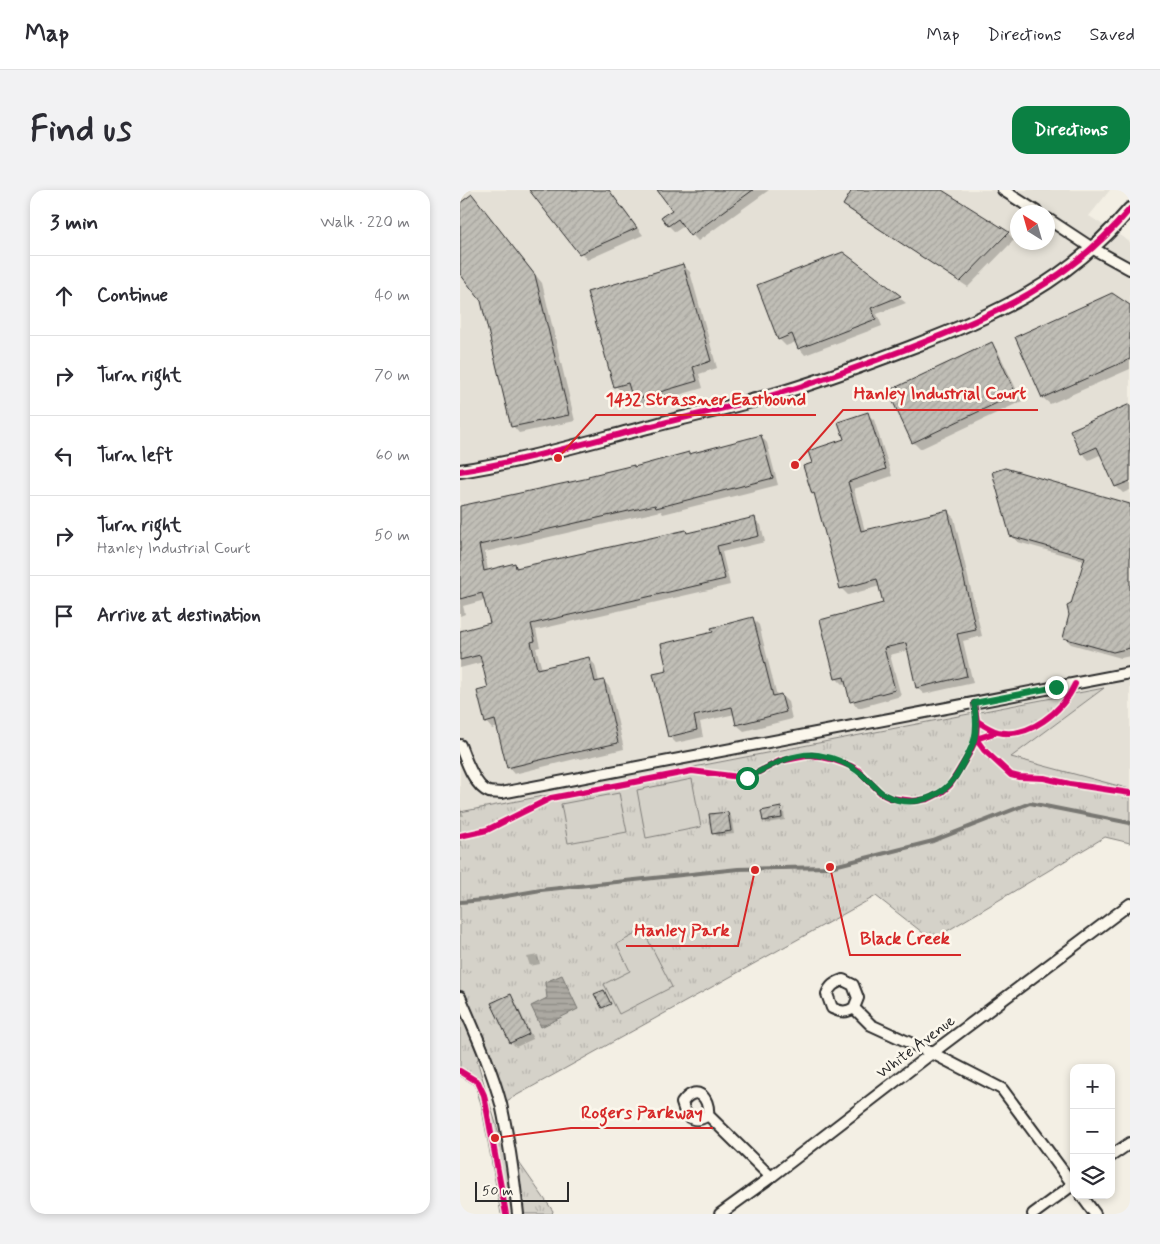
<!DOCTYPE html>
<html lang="en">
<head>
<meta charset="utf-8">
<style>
	:root { --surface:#fff; --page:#f2f2f3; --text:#2b2b33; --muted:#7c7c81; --line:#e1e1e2; --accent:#0b8043 }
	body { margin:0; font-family:Mynerve,sans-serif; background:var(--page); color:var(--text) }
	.controls { position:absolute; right:15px; bottom:15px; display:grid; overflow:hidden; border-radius:10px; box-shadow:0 2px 8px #0003 }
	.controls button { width:45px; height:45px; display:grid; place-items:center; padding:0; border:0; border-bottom:1px solid var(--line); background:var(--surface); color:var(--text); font:25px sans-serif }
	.compass { position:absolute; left:550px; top:15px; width:45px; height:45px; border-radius:50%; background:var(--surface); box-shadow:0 2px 8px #0003; rotate:323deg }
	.scale { position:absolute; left:15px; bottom:12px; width:94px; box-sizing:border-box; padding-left:5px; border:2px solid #2b2b2b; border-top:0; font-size:14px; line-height:18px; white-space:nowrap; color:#2b2b2b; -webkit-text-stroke:4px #fbf7ec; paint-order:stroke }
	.stop { position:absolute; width:15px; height:15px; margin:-11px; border:4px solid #0b8043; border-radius:50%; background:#fff }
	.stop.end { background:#0b8043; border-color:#fff; box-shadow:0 1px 5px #0008 }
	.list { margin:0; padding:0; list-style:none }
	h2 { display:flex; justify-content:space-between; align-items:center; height:65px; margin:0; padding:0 20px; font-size:21px }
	h2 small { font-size:16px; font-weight:400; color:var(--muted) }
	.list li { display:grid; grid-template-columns:32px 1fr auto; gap:15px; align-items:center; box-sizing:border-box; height:80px; padding:0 20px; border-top:1px solid var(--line) }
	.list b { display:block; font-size:19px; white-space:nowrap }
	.list p { margin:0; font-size:16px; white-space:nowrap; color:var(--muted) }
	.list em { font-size:16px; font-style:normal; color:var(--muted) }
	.icon { flex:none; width:28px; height:28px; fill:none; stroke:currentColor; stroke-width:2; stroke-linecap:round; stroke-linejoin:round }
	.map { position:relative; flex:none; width:670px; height:1024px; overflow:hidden; border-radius:15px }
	header { display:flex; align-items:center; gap:30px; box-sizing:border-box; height:70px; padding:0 25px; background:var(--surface); border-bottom:1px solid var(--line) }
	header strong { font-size:24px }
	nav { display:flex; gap:28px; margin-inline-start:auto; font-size:18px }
	.intro { display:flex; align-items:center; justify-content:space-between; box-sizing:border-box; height:120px; padding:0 30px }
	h1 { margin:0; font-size:35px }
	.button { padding:12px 22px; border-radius:15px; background:var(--accent); color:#fff; font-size:18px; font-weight:700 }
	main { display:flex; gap:30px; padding:0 30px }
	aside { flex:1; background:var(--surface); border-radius:15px; box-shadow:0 2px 8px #0003 }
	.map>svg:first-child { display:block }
	.built { fill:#e4e0d6; fill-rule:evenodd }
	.grass { fill:url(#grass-tufts); stroke:#807e7a }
	.pitch { fill:#d5d2c9; stroke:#807e7a }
	.water { fill:url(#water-rules); stroke:#787772 }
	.shadow { fill:#0003 }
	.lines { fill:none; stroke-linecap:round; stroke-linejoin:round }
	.stream { stroke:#787772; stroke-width:4 }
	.building { fill:url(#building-hatch); stroke:#2b2b2b }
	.minor-casing { stroke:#2b2b2b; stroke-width:14 }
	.tertiary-casing { stroke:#2b2b2b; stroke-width:16 }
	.minor { stroke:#fbf7ec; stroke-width:10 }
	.tertiary { stroke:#fbf7ec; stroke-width:12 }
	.cycleway-casing { stroke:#fbf7ec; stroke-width:9 }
	.cycleway { stroke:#d6006c; stroke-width:6 }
	.route { stroke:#0b8043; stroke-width:6 }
	.labels { text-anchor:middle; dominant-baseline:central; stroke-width:5; stroke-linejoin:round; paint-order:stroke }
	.street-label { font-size:16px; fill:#2b2b2b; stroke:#fbf7ec }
	.leader { fill:none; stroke:#d62828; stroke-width:2 }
	.callout-dot { fill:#d62828; stroke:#fbf7ec; stroke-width:2 }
	.callout-label { font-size:18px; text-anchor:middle; font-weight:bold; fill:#d62828; stroke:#fbf7ec; stroke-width:5; stroke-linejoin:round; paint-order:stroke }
</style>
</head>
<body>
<header>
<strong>Map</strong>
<nav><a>Map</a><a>Directions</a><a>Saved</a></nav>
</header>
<div class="intro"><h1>Find us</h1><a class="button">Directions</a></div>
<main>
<aside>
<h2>3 min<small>Walk · 220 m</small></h2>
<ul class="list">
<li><svg class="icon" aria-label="ahead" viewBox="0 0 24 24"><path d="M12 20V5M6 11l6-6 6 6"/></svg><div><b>Continue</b></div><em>40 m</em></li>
<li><svg class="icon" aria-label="right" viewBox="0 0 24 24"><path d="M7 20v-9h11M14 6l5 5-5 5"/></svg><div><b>Turn right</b></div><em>70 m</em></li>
<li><svg class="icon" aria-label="left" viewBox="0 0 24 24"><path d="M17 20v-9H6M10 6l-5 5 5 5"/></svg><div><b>Turn left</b></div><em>60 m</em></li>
<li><svg class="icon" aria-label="right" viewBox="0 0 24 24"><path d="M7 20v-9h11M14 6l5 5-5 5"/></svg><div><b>Turn right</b><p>Hanley Industrial Court</p></div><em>50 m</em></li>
<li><svg class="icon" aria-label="arrive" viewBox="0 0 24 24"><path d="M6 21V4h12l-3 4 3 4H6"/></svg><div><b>Arrive at destination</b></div></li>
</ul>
</aside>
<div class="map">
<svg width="670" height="1024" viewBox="0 0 670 1024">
	<defs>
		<pattern id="grass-tufts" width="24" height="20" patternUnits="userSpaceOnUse" patternTransform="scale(1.25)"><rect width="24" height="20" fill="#d5d2c9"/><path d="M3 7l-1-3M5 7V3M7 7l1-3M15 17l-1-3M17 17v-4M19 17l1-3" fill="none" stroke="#b7b4ad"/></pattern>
		<pattern id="water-rules" width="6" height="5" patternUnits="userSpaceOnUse" patternTransform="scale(1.25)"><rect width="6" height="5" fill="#aca9a2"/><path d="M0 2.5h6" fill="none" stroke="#8c8a84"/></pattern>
		<pattern id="building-hatch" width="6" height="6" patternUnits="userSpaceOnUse" patternTransform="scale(1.25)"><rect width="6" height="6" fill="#c0beb6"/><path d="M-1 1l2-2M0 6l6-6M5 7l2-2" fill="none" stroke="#a5a39d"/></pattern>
	</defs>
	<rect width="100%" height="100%" fill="#f3efe4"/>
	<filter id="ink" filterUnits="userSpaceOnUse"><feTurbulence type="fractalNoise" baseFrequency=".02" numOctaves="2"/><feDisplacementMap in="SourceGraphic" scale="10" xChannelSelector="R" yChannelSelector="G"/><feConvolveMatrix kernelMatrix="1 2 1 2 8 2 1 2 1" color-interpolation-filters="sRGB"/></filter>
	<g filter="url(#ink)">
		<path class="built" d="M 0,0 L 650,0 L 629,26 L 670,52 L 670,605 L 550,567 L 643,498 L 0,622 ZM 558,22 L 588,22 L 588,52 L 558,52 Z"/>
		<path class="grass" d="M 644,498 L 551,567 L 670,599 L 670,653 L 645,647 L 472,750 L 416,706 L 41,914 L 24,865 L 17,870 L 39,944 L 93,1021 L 92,1024 L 41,1024 L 28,952 L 21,914 L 15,895 L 0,886 L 0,622 Z"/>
		<path class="pitch" d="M 232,589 L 241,637 L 186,648 L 177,600 Z
			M 159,603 L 167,642 L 108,653 L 101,614 Z
			M 183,740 L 212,797 L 159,824 L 144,794 L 170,781 L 157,754 Z"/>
		<path class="water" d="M 102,785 L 118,819 L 81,837 L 71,816 L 87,808 L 85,792 Z"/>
		<path class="shadow" d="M 71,0 L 149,0 L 183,45 L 127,70 Z
			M 199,0 L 309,0 L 238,51 L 224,36 L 215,42 L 209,36 L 203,27 L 213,20 Z
			M 393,0 L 480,0 L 548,43 L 554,50 L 508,97 L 391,21 L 384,14 Z
			M 12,6 L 82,93 L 115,231 L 59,243 L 53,236 L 22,111 L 0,82 L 0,15 Z
			M 383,64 L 446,113 L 417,124 L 422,136 L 345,165 L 339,158 L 336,152 L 326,156 L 319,149 Z
			M 223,75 L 230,82 L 257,178 L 239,184 L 243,198 L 181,216 L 174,209 L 171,200 L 162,203 L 156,196 Z
			M 670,116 L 670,179 L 590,214 L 583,208 L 556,147 Z
			M 531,154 L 538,161 L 562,211 L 460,259 L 453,252 Z
			M 670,216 L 670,300 L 663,303 L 656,296 L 642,264 L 629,270 L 622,263 Z
			M 407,224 L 414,230 L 432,286 L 394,299 L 405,341 L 487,321 L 494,328 L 522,446 L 503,451 L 513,493 L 464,504 L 457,498 L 449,460 L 430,465 L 441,506 L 398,518 L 392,511 L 387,494 L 383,495 L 376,488 L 424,414 L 420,396 L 388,405 L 381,398 L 356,306 L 353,303 L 354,274 L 385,250 Z
			M 301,246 L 307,253 L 318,295 L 203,324 L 201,321 L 25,362 L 28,381 L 55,374 L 59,379 L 226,341 L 229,344 L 294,329 L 301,335 L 305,352 L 262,362 L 270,395 L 76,440 L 80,457 L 76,458 L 82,479 L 129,468 L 135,475 L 139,492 L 144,491 L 150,498 L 164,559 L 121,569 L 119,568 L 54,584 L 48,577 L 38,537 L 32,539 L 26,532 L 30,499 L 23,472 L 0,478 L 0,442 L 32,434 L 25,410 L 3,416 L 5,424 L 0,426 L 0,317 L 130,289 L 174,276 L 175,278 L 230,265 Z
			M 670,316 L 670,466 L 661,468 L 611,454 L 604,447 L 625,371 L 558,352 L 551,345 Z
			M 292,428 L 299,435 L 317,506 L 321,505 L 328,512 L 332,529 L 284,541 L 277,535 L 275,524 L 240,532 L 243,547 L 216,553 L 209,546 L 209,482 L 254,443 Z
			M 0,617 L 4,626 L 0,626 Z
			M 320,619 L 324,622 L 325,630 L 307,633 L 304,630 Z
			M 268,623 L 271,626 L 274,644 L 257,646 L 254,643 Z
			M 78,765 L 80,774 L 70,776 L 67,767 Z
			M 50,806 L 55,811 L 73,849 L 56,857 L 51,852 Z"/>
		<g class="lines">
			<path class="stream" d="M 0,712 L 24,710 L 81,700 L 278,679 L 370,677 L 473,651 L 570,613 L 670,633"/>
		</g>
		<path class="building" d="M 69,0 L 149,0 L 177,38 L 119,64 Z
			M 197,0 L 293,0 L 230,46 L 218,29 L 208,36 L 201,27 L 212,20 Z
			M 392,0 L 482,0 L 549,42 L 500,92 L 383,15 Z
			M 12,4 L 75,85 L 109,225 L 51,237 L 21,111 L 0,84 L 0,13 Z
			M 383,62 L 441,106 L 411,118 L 416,129 L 338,159 L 332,144 L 318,150 L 297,95 Z
			M 223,74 L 251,171 L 233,177 L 237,191 L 173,210 L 168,193 L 154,197 L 127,102 Z
			M 652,103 L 670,115 L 670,169 L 582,208 L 555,147 Z
			M 532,152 L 556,204 L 452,253 L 428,201 Z
			M 670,214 L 670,291 L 655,297 L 637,257 L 621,264 L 610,240 Z
			M 408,222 L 426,279 L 388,292 L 401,341 L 488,320 L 516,440 L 497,444 L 507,486 L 456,498 L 446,453 L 424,458 L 435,500 L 390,512 L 384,487 L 375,489 L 360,430 L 423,413 L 417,389 L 380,399 L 354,303 L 352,304 L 343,276 L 352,273 L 348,261 L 384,249 L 378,232 Z
			M 301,245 L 313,288 L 196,318 L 195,315 L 19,355 L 24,381 L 55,373 L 56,378 L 226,340 L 227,343 L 295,327 L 299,346 L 257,356 L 265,389 L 71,434 L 75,451 L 71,452 L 77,479 L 129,467 L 135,492 L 144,490 L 158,553 L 113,563 L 113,562 L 47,578 L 35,530 L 25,533 L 17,501 L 28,498 L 20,465 L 0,470 L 0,441 L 30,433 L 22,403 L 0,409 L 0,316 L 129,288 L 128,286 L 174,275 L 174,277 L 229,262 L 229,264 Z
			M 545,278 L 670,314 L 670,458 L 653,462 L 603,448 L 609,425 L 607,416 L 611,414 L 625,367 L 550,346 L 532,282 Z
			M 293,427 L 313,506 L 321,504 L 326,522 L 276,535 L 272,517 L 234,526 L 237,540 L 208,547 L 193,484 L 207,481 L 201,454 L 253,442 L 251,438 Z
			M 321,617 L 322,628 L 303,631 L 301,621 Z
			M 268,622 L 271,641 L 252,644 L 249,624 Z
			M 144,800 L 151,814 L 142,818 L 134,804 Z
			M 51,804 L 69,844 L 50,853 L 31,813 Z"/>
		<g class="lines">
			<defs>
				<path id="minor" d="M 543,0 L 577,22
					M 588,29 L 632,58 L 670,79
					M 0,555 C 5,568 15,598 29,602 C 32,603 37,602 41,603 L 670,483
					M 383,790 L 393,795 L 398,808 L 394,818 C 386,823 381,822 372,818 L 367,804 C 370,796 374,793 383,790 Z
					M 0,807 C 15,842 31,877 41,914 C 49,950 54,987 58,1024
					M 394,818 L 411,835 L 472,863 L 542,899 L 614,996
					M 248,925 C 250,906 235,894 222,913 L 226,925 C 234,931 239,931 248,925 L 311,987
					M 651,966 L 670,953
					M 621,1005 L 635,1024
					M 260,1024 L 311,987 L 472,863 L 670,714
					M 573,1024 L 614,994"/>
				<path id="tertiary" d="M 0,281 C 65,271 128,252 192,236 C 232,225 273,217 313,205 C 359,192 404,175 449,158 C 536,125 609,92 670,19"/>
			</defs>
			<use href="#minor" class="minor-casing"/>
			<use href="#tertiary" class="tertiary-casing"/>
			<use href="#minor" class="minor"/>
			<use href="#tertiary" class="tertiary"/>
			<defs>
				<path id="cycleway" d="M 0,281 C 65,271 128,252 192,236 C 232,225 273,217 313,205 C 359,192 404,175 449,158 C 536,125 609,92 670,19
					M 514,513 L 517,531 L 516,549 L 524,560 L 551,585 L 559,587 L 584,588 L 610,594 L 670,603
					M 517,531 C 523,535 531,540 538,542 C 569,549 603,521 615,494
					M 0,646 L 27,640 L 91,608 L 232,581 L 287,588 L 320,571 L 352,565 L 371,569 L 391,576 L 398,580 L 422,604 L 430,608 L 454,611 L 468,609 L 482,602 L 490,595 L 509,564 L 516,549 L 537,542
					M 0,881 L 18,892 L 24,905 L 46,1024"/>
			</defs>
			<use href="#cycleway" class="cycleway-casing"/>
			<use href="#cycleway" class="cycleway"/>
		</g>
	</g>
	<g class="lines" filter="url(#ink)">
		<path class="route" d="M 287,588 C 308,577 333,562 358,565 C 377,568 395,577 408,590 C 414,595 419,602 425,605 C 453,620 485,607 499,581 C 515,553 519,545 514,513 L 596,497"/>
	</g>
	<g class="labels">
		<g class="street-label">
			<text transform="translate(456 857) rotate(-37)">White Avenue</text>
		</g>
	</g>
	<path class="leader" d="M335 275L383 220H578M98 268L136 225H356M295 680L278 756H166M370 677L390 765H501M35 948L111 938H253"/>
	<g class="callout-dot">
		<circle cx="335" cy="275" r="5"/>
		<circle cx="98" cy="268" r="5"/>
		<circle cx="295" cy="680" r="5"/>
		<circle cx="370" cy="677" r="5"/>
		<circle cx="35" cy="948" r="5"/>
	</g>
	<g class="callout-label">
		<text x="480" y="209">Hanley Industrial Court</text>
		<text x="246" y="215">1432 Strassner Eastbound</text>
		<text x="222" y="746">Hanley Park</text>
		<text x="445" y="754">Black Creek</text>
		<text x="182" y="928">Rogers Parkway</text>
	</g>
</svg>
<div class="controls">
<button>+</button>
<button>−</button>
<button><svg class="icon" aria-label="layers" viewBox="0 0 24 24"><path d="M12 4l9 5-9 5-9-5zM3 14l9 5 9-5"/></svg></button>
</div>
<svg class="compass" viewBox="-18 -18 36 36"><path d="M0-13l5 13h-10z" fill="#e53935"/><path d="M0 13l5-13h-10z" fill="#7c7c81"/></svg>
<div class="scale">50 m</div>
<div class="stop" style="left:287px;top:588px"></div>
<div class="stop end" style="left:596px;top:497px"></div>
</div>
</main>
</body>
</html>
